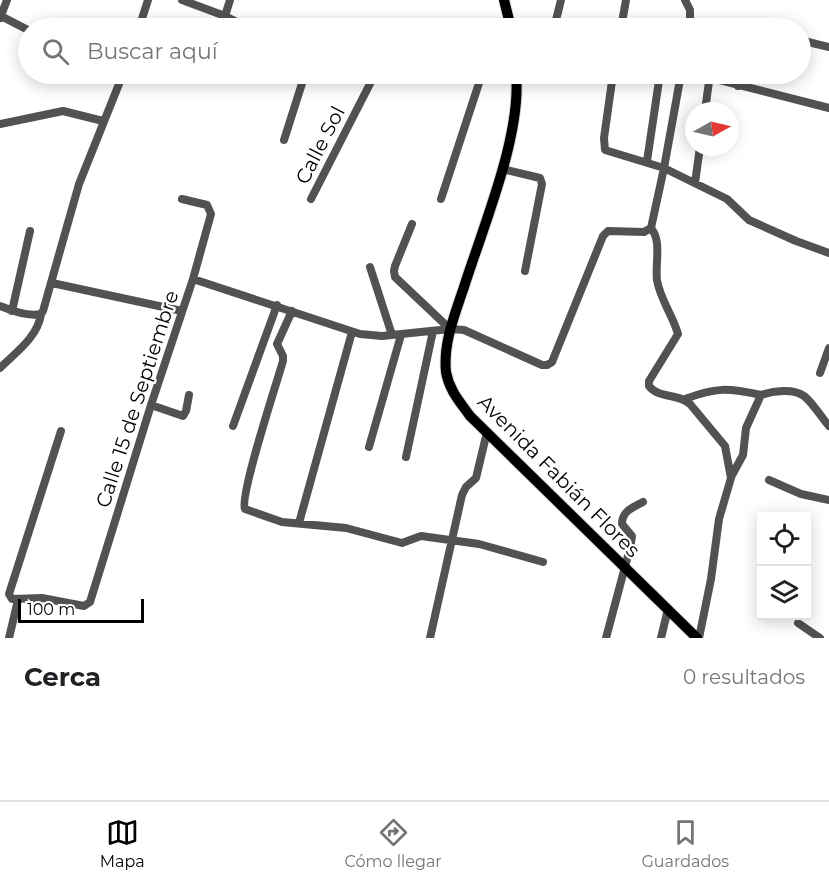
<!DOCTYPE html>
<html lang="es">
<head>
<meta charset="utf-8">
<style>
	:root { --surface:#fff; --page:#f2f2f2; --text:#202124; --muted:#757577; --line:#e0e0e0; --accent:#000 }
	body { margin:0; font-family:Montserrat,sans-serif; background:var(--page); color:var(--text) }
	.controls { position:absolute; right:18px; bottom:18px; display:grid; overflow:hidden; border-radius:0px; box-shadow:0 3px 15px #0003 }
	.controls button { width:54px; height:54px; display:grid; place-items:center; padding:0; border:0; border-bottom:2px solid var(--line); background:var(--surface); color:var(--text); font:30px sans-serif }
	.compass { position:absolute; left:685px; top:102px; width:54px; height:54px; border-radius:50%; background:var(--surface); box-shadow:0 3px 15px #0003; rotate:82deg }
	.scale { position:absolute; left:18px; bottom:15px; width:126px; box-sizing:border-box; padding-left:6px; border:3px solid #000; border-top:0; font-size:16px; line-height:21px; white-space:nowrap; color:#000; -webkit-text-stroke:4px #fff; paint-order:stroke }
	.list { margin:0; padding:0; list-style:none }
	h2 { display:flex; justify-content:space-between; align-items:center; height:78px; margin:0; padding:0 24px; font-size:26px }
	h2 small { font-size:20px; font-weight:400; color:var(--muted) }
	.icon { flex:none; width:33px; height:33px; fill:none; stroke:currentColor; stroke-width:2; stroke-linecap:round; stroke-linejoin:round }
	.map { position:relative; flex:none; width:829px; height:638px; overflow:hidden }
	.search { position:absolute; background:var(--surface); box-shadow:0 3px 15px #0003; left:18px; right:18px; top:18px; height:66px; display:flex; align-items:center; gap:15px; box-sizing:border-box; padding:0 21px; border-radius:33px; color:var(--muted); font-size:22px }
	.sheet { height:162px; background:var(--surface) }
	nav { display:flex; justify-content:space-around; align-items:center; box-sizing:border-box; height:84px; border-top:2px solid var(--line); background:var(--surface); font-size:16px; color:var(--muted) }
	nav a { display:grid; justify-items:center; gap:3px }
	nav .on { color:var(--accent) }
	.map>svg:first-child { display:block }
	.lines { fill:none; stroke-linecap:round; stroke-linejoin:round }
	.major-casing { stroke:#dbdbdb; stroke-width:12 }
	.minor { stroke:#525252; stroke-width:8 }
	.major { stroke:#000; stroke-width:10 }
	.labels { text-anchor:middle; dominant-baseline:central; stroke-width:4.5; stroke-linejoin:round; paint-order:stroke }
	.street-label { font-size:20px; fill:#000; stroke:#fff }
</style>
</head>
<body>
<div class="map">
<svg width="829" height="638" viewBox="0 0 829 638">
	<rect width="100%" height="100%" fill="#fff"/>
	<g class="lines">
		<defs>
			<path id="major" d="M 504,0 L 511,28
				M 516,74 C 522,135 483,227 464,287 C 455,314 443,343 446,372 C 449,390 460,402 470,416 L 697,638"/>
		</defs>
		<use href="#major" class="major-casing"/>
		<path class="minor" d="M 182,0 L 225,16 L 249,28
			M 685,0 L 690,10 L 690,28
			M 1,16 L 28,30
			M 225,16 L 230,0
			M 0,18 L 7,0
			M 511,27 L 523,28
			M 139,28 L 148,0
			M 554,28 L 561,0
			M 621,28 L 626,0
			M 718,28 L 719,23
			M 800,40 L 829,47
			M 401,74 L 416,77 L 517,78
			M 613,74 L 604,138 L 605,150 L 664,168 L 727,199 L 749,220 L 796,241 L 829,253
			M 696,74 L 829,108
			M 738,86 L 739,74
			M 705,111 L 710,74
			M 0,124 L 63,111 L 103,121
			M 284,140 L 305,74
			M 647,161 L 660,74
			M 502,169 L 540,178 L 542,184 L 525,271
			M 695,183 L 700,147
			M 311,199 L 375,74
			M 441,199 L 481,77
			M 412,224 L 395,266 L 394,271 L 395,277 L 450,329
			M 651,228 C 662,241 655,263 657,280 C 660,299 673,316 678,334 L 649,381 L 649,386 C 659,399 678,393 690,404 L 725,446 L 731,478 L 719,519 L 711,579 L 699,638
			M 651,228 L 664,168 L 681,74
			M 370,267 L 392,335
			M 193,279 L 360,334 L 382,336 L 450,329 L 464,330 L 542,365 L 547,365 L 552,362 L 603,236 L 608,231 L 644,232 L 651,228
			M 52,283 L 182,311
			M 0,306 C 12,311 28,317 41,314 L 43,311 L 79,184 L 123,74
			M 12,311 L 30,231
			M 292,311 L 277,344 L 283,356 L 283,361 C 277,382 239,497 245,509 L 282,522 L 346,528 L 402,543 L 421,536 L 479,544 L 543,562
			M 0,368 C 15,353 38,337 41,314
			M 820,373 L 829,348
			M 685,399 C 717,387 728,388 761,395
			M 151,405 L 183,416 L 186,411 L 189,395
			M 233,426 L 277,305
			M 61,431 L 9,594 L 12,599 L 42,598 L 84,606 L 90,602 L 151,405 L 193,279 L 211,214 L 207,205 L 182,199
			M 369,447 L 401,335
			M 406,457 L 433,331
			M 731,477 L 743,455 L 746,428 L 761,395 C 773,391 793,388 804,396 C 813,403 821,417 829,426
			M 769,480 L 801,494 L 829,500
			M 299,523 L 352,332
			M 798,623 L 820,638
			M 9,638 L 18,600
			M 430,638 L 462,495 L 466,487 L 476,478 L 487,432
			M 606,638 L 630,548 L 632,536 L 622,524 C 622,511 632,508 643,502
			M 661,638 L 668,609"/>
		<use href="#major" class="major"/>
	</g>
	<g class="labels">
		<g class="street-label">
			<text transform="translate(320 145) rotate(-63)">Calle Sol</text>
			<text transform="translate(137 399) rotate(-72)">Calle 15 de Septiembre</text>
			<text transform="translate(559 476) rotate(45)">Avenida Fabián Flores</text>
		</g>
	</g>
</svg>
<div class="controls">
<button><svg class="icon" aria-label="locate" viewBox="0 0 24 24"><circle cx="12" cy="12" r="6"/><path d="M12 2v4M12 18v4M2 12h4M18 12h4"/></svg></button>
<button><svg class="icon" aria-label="layers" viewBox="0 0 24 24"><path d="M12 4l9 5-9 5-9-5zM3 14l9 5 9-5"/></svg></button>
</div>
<svg class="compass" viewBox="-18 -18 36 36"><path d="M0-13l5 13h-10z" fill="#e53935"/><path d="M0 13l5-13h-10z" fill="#757577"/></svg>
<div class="scale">100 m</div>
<div class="search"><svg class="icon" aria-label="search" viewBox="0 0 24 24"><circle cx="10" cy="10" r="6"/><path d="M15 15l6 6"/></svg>Buscar aquí</div>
</div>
<section class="sheet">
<h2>Cerca<small>0 resultados</small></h2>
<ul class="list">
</ul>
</section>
<nav>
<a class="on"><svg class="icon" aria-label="map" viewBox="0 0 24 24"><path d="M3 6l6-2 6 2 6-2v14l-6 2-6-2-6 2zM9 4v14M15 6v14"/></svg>Mapa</a>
<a><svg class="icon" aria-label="directions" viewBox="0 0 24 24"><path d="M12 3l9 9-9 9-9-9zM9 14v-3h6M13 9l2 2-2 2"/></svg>Cómo llegar</a>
<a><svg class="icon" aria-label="saved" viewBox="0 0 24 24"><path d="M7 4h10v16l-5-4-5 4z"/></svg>Guardados</a>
</nav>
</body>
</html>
